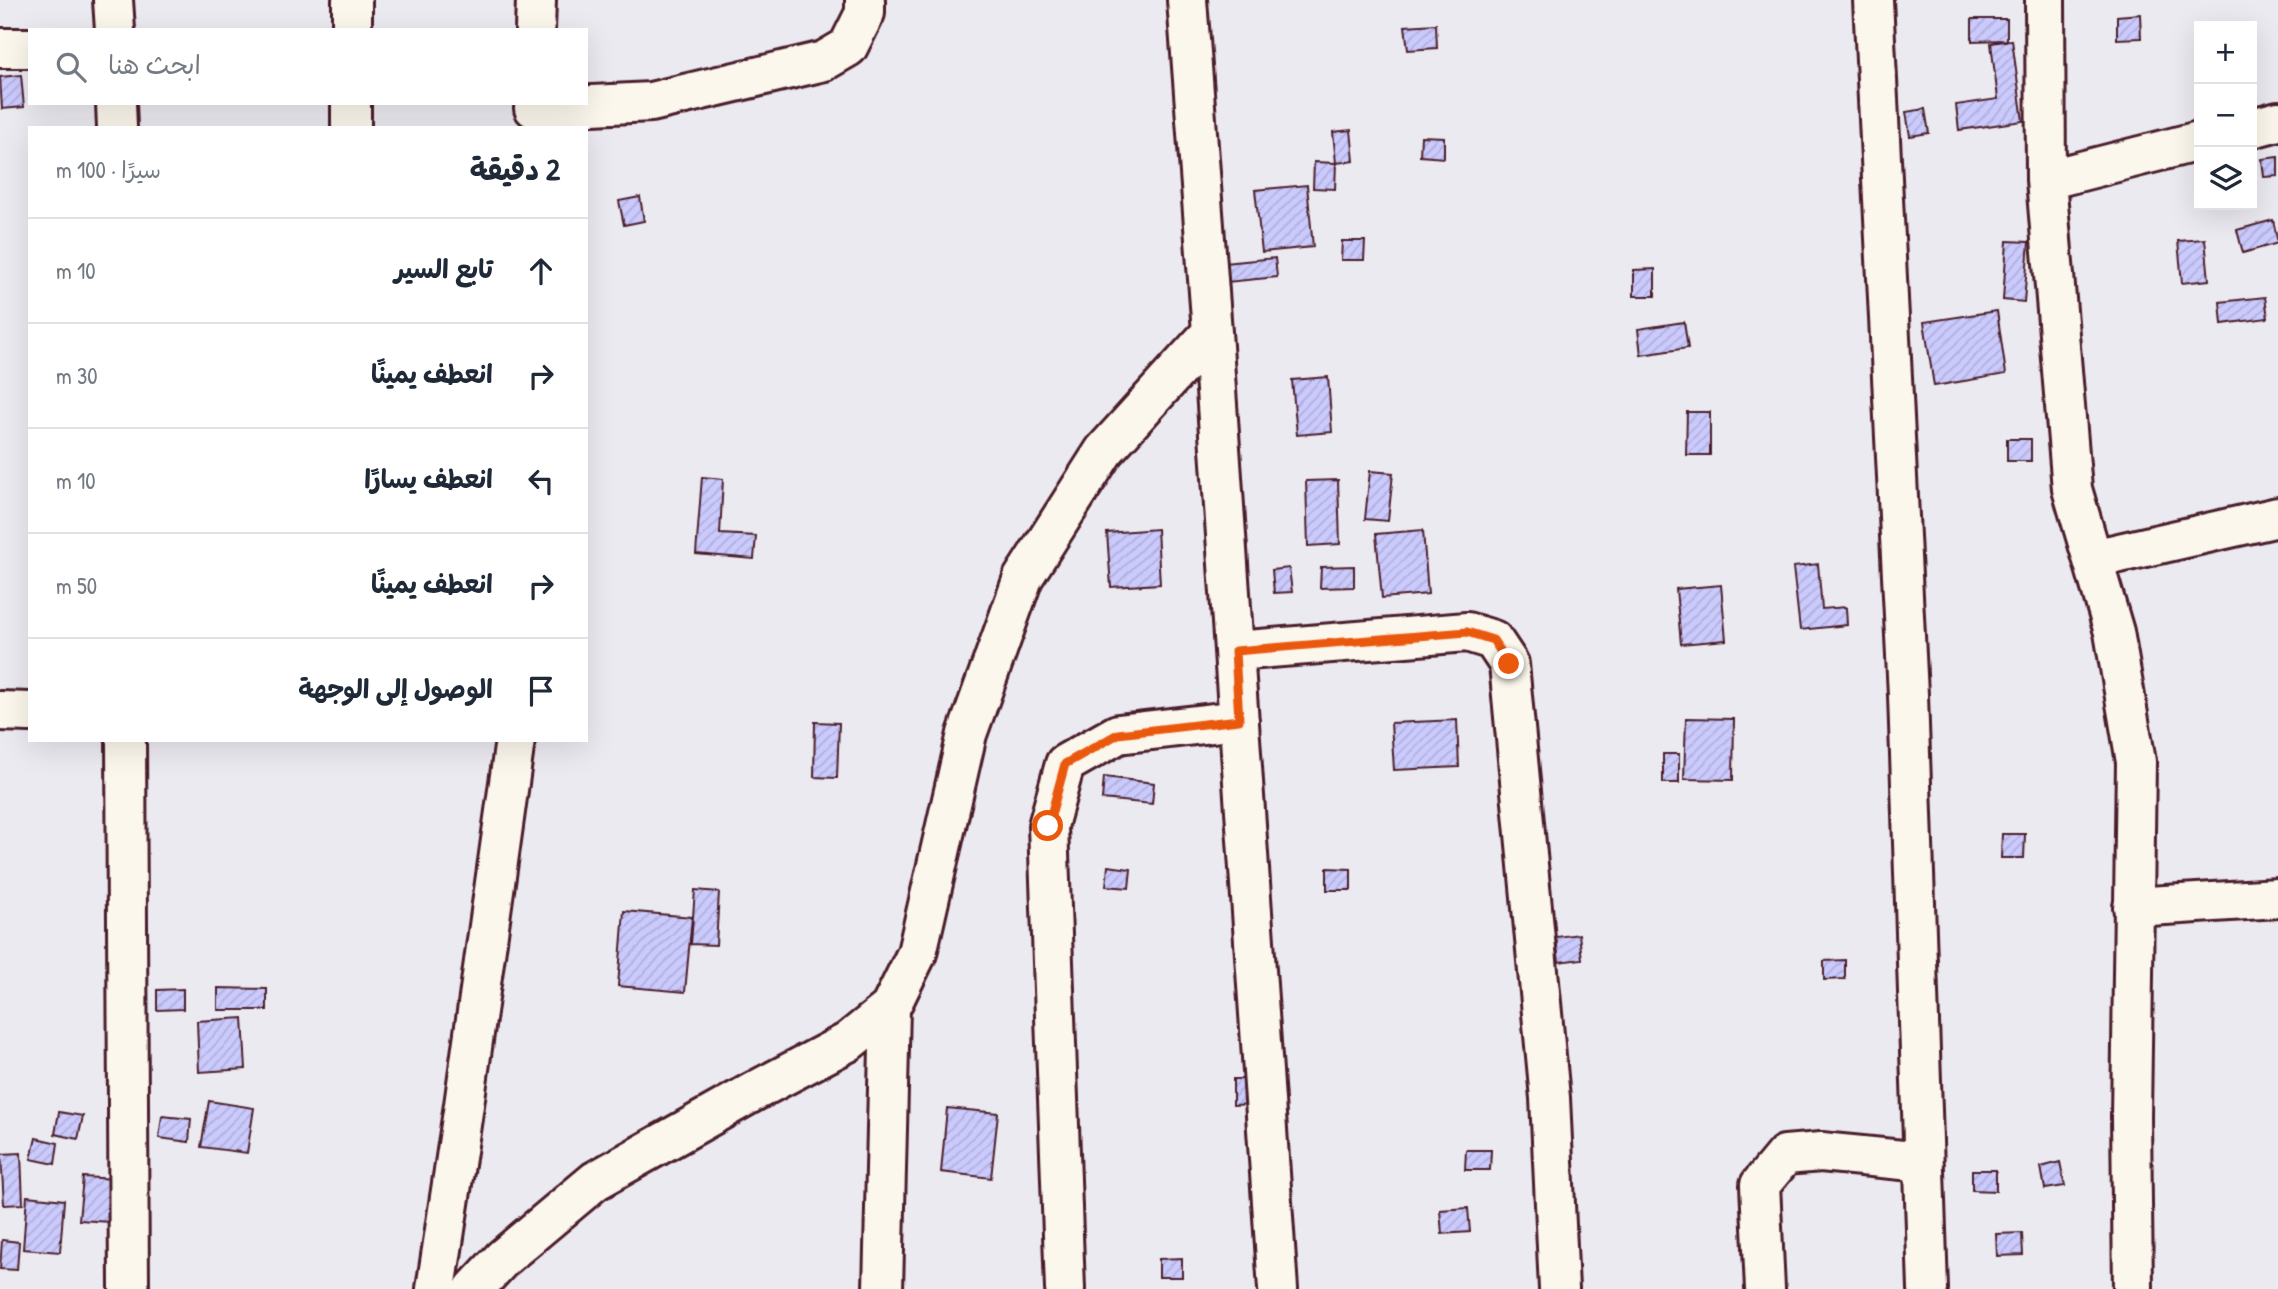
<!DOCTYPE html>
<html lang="ar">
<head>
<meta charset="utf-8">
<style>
	:root { --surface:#fff; --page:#f2f2f3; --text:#1f2937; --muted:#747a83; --line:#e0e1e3 }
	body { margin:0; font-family:"Patrick Hand","Playpen Sans Arabic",sans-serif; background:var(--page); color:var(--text); direction:rtl }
	.controls { position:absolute; right:21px; top:21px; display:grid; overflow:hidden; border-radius:0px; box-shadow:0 7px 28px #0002 }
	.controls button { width:63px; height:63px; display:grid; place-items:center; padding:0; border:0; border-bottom:2px solid var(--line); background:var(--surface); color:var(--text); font:35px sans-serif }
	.stop { position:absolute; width:21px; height:21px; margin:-16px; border:5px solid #ea580c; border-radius:50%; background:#fff }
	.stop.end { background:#ea580c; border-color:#fff; box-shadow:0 2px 7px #0008 }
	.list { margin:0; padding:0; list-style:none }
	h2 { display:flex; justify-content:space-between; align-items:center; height:91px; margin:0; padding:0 28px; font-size:30px }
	h2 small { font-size:23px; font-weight:400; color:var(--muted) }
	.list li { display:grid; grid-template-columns:46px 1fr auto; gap:21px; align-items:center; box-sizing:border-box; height:105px; padding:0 28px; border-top:2px solid var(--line) }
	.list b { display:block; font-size:26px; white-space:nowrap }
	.list em { font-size:23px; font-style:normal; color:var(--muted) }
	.icon { flex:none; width:38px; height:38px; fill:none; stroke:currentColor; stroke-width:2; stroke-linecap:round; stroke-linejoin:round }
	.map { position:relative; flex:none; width:2278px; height:1289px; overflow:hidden; direction:ltr }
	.search { position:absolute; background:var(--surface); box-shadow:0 7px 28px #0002; left:28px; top:28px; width:560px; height:77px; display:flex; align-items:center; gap:18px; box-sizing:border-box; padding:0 24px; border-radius:0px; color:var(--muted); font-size:26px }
	.panel { position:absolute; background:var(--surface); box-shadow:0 7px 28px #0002; left:28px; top:126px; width:560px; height:616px; border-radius:0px; direction:rtl }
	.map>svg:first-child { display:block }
	.building { fill:url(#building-hatch); stroke:#4a1f2b; stroke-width:2 }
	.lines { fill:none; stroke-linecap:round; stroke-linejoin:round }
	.street-casing { stroke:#4a1f2b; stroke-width:44 }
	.street { stroke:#fbf7ec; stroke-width:38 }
	.route { stroke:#ea580c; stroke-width:9 }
</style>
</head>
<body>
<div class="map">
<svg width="2278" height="1289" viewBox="0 0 2278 1289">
	<defs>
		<pattern id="building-hatch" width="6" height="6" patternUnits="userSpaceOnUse" patternTransform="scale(1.75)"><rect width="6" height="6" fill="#cacafd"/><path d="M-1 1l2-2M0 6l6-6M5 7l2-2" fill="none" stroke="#afadd9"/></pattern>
	</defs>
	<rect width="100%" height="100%" fill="#eceaf1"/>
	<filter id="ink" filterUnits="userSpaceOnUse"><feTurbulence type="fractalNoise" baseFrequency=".0143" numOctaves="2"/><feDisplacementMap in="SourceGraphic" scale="14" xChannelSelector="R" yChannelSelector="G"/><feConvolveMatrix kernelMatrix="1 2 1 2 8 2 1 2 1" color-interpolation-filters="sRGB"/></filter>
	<g filter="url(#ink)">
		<path class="building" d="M 2140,14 L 2141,38 L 2117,39 L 2117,16 Z
			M 1972,19 L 2007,19 L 2007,40 L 1972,41 Z
			M 1436,24 L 1437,48 L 1408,50 L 1405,26 Z
			M 2012,40 L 2023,121 L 1959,130 L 1956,105 L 1998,99 L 1991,43 Z
			M 21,75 L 24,107 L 2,109 L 0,77 Z
			M 1925,109 L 1929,133 L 1910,136 L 1906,112 Z
			M 1351,130 L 1354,161 L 1336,163 L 1333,132 Z
			M 1421,136 L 1444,137 L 1444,158 L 1420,156 Z
			M 2278,157 L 2278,176 L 2264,177 L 2262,159 Z
			M 1314,162 L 1336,163 L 1335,189 L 1313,188 Z
			M 1307,185 L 1313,247 L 1262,252 L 1255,190 Z
			M 640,197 L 644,221 L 624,225 L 619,201 Z
			M 2273,220 L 2278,243 L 2243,253 L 2237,230 Z
			M 2205,239 L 2209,280 L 2182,283 L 2178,241 Z
			M 1342,241 L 1365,241 L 1364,260 L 1341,260 Z
			M 2007,241 L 2029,242 L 2024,302 L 2003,300 Z
			M 1275,258 L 1277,277 L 1227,282 L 1225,263 Z
			M 1655,269 L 1655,296 L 1634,296 L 1634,270 Z
			M 2265,297 L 2268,318 L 2222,324 L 2220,302 Z
			M 1997,311 L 2006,374 L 1934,386 L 1924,322 Z
			M 1684,322 L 1688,348 L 1641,355 L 1638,329 Z
			M 1328,377 L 1332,432 L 1297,435 L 1292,380 Z
			M 1687,412 L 1710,412 L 1710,455 L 1686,455 Z
			M 2007,439 L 2031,439 L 2031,461 L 2007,461 Z
			M 1370,471 L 1393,473 L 1388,521 L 1365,519 Z
			M 702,477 L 723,479 L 720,534 L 756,536 L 754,559 L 696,554 Z
			M 1338,480 L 1340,544 L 1308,546 L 1306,481 Z
			M 1157,529 L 1160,584 L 1111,587 L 1107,533 Z
			M 1423,530 L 1428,594 L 1382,598 L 1376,534 Z
			M 1818,564 L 1822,609 L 1846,607 L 1847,625 L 1800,630 L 1793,567 Z
			M 1354,566 L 1354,587 L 1320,588 L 1321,567 Z
			M 1289,568 L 1292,592 L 1274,593 L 1272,570 Z
			M 1721,585 L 1726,640 L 1681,644 L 1676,589 Z
			M 1686,718 L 1734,719 L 1733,780 L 1684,779 Z
			M 1457,720 L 1459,767 L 1394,770 L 1391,723 Z
			M 815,722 L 839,723 L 837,778 L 814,777 Z
			M 1663,754 L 1679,754 L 1679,783 L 1663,783 Z
			M 1104,777 L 1154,783 L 1152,804 L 1102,799 Z
			M 2002,834 L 2025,834 L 2024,858 L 2001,858 Z
			M 1108,866 L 1131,869 L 1129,888 L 1106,886 Z
			M 1327,868 L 1351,869 L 1351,890 L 1327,890 Z
			M 695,890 L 719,892 L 716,945 L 691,944 Z
			M 624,911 L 692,917 L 685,992 L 618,986 Z
			M 1579,934 L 1582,959 L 1559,962 L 1556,937 Z
			M 1845,960 L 1845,979 L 1824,980 L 1824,961 Z
			M 218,988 L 267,989 L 267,1010 L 218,1010 Z
			M 183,989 L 183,1009 L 157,1010 L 157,990 Z
			M 243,1018 L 246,1069 L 199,1072 L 197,1021 Z
			M 1233,1079 L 1257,1079 L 1257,1104 L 1233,1105 Z
			M 209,1101 L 254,1108 L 247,1153 L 201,1147 Z
			M 947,1108 L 998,1113 L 991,1178 L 941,1172 Z
			M 59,1112 L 83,1116 L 78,1139 L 55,1134 Z
			M 162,1116 L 191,1119 L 189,1142 L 159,1138 Z
			M 36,1138 L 58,1143 L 55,1164 L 31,1159 Z
			M 1466,1150 L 1491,1150 L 1490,1170 L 1465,1170 Z
			M 21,1153 L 23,1204 L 4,1205 L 1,1154 Z
			M 2060,1162 L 2065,1186 L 2045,1189 L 2041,1167 Z
			M 1972,1170 L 1996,1170 L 1996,1191 L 1972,1190 Z
			M 83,1177 L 115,1179 L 111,1222 L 79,1220 Z
			M 27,1196 L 64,1200 L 60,1252 L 23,1249 Z
			M 1468,1208 L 1470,1232 L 1442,1234 L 1440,1210 Z
			M 2022,1233 L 2023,1255 L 1997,1256 L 1996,1234 Z
			M 2,1240 L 19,1242 L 17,1270 L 0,1269 Z
			M 1182,1258 L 1182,1277 L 1159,1277 L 1159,1259 Z"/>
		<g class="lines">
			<defs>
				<path id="street" d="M 113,0 L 115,30
					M 1187,0 L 1212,332 L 1278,1289
					M 1873,0 L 1908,695 L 1928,1289
					M 2045,0 L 2046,180 L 2072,489 L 2114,632 L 2136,762 L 2131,1117 L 2133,1289
					M 352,30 L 352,0
					M 535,30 L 536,0
					M 0,48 L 30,48
					M 116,103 L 117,128
					M 534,108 L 651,102 L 824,61 L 848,47 L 865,13 L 865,0
					M 351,128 L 351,103
					M 2252,128 L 2278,121
					M 2046,180 L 2199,141
					M 2093,559 L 2278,517
					M 1235,651 L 1467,632 L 1493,640 L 1509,664 L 1550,1098 L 1559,1289
					M 0,711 L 30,712
					M 126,740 L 129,1289
					M 2133,907 L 2278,898
					M 436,1289 L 464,1105 L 515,740
					M 474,1289 L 503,1258 L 595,1181 L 753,1092 L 848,1042 L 890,1008 L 917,953 L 967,734 L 1023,578 L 1104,451 L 1212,332
					M 883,1289 L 890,1008
					M 1065,1289 L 1048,826 L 1065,764 L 1118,734 L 1239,720
					M 1765,1289 L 1760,1185 L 1785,1155 L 1821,1152 L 1923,1162"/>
			</defs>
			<use href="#street" class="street-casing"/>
			<use href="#street" class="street"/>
		</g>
	</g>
	<g class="lines" filter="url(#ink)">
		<path class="route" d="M 1048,826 L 1065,764 L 1118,734 L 1239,720 L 1235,651 L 1467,632 L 1493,640 L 1509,664"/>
	</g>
</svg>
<div class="controls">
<button>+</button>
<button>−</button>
<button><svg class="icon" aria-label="layers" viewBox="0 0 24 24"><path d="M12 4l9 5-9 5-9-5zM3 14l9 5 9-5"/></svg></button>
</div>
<div class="stop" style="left:1048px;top:826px"></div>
<div class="stop end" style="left:1509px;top:664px"></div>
<div class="search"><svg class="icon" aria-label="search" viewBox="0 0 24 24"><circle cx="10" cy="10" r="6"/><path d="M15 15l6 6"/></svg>ابحث هنا</div>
<section class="panel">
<h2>2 دقيقة<small>سيرًا · 100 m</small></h2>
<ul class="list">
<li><svg class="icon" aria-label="ahead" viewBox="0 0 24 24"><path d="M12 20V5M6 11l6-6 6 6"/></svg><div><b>تابع السير</b></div><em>10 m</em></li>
<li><svg class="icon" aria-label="right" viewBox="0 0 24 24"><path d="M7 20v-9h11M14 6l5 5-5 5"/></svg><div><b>انعطف يمينًا</b></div><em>30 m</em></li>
<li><svg class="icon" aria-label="left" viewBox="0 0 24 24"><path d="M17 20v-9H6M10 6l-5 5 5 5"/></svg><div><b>انعطف يسارًا</b></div><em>10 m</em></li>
<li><svg class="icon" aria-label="right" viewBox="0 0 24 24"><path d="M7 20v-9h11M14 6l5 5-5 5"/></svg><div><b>انعطف يمينًا</b></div><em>50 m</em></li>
<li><svg class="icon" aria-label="arrive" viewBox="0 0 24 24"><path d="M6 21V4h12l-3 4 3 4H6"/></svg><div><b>الوصول إلى الوجهة</b></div></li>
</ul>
</section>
</div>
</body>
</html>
